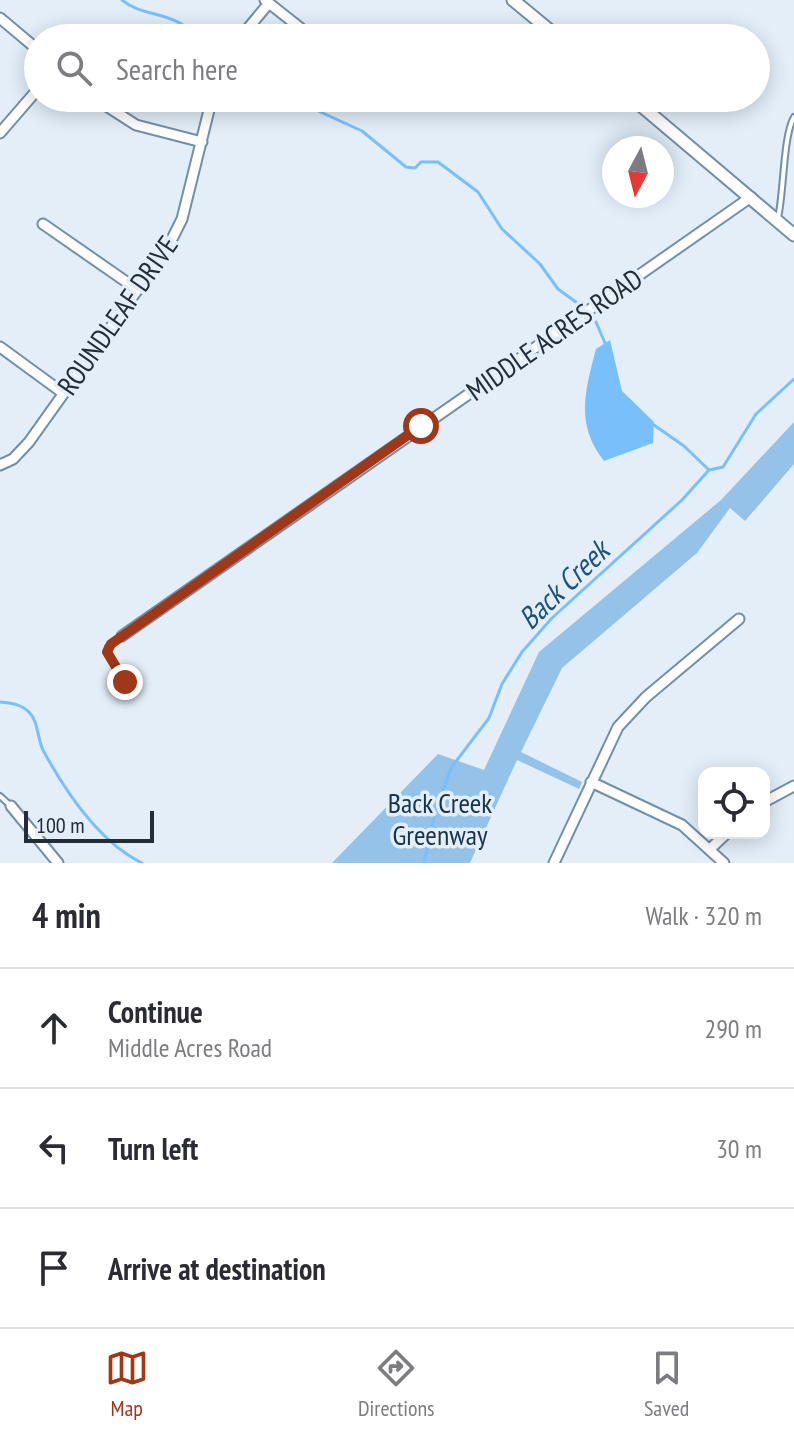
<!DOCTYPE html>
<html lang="en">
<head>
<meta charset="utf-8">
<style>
	:root { --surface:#fff; --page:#f7f7f7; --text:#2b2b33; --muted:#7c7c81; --line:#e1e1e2; --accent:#9f3719 }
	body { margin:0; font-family:"PT Sans Narrow",sans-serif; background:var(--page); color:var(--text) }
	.controls { position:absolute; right:24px; bottom:24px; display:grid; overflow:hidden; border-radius:16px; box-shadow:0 4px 20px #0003 }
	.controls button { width:72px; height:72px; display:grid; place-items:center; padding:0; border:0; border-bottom:2px solid var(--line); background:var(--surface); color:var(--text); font:40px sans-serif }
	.compass { position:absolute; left:602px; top:136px; width:72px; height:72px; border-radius:50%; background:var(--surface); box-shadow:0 4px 20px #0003; rotate:187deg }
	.scale { position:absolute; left:24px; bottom:20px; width:130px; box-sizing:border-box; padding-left:8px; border:4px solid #222d37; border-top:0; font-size:22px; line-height:28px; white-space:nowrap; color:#222d37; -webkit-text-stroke:6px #e3eef9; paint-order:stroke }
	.stop { position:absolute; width:24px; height:24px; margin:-18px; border:6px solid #9f3719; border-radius:50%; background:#fff }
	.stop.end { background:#9f3719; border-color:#fff; box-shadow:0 2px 8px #0008 }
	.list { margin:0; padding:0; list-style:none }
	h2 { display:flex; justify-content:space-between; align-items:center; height:104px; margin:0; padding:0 32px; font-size:34px }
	h2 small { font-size:26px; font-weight:400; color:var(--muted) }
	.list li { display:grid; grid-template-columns:52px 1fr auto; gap:24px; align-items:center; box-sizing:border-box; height:120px; padding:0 32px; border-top:2px solid var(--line) }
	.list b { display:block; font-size:30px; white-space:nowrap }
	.list p { margin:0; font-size:26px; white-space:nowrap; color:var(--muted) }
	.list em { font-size:26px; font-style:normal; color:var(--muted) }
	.icon { flex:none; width:44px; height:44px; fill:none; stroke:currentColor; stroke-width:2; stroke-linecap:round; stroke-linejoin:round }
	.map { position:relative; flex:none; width:794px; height:863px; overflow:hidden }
	.search { position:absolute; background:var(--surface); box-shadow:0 4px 20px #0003; left:24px; right:24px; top:24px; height:88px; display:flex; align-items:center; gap:20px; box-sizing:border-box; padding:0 28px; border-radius:44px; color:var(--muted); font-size:30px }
	.sheet { height:464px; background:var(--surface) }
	nav { display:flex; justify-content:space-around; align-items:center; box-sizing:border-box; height:112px; border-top:2px solid var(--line); background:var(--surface); font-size:22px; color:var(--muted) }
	nav a { display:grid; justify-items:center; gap:4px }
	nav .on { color:var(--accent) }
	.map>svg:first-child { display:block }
	.green { fill:#95c2e9 }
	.water { fill:#79c0fa }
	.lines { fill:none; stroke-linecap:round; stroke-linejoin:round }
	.stream { stroke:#79c0fa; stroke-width:3 }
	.service-casing { stroke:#738fa7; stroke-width:8 }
	.minor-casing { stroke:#738fa7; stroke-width:13 }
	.tertiary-casing { stroke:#738fa7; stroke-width:15 }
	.service { stroke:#fff; stroke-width:4 }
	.minor { stroke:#fff; stroke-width:9 }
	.tertiary { stroke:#fff; stroke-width:11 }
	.route { stroke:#9f3719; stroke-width:10 }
	.labels { text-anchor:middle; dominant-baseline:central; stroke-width:7; stroke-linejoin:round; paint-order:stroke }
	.street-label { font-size:28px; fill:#222d37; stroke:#e3eef9 }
	.park-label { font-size:28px; fill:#16344c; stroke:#e3eef9 }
	.water-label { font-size:30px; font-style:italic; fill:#1e5177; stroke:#e3eef9 }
</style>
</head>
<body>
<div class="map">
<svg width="794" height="863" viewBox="0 0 794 863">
	<rect width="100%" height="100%" fill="#e3eef9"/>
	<path class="green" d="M 794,422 L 794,464 L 745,521 L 730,508 L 697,553 L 562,668 L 521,752 L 582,782 L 579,789 L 517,760 L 470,863 L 332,863 L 438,754 L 484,770 L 539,652 L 721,500 Z"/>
	<path class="water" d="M 610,340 L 622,391 L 654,422 L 653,443 L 604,461 C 575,424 585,391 596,349 Z"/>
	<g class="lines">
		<path class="stream" d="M 122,0 C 140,15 163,12 183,25
			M 290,98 L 362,131 L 406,167 L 415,168 L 421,162 L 438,162 L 478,192 L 502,229 L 540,264 L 558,289 L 584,308
			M 596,322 L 605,343
			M 651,423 L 684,446 L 709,470
			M 0,702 C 11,703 21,704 29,712 C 39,722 37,740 44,752 C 67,794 99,842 142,863
			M 424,863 L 435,814 L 451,768 L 489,718 L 502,684 L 522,652 L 552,618 L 682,500 L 709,470 L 723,467 L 756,414 L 794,379"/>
		<defs>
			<path id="service" d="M 778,218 C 784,192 783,136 794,117
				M 120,638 L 108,647 L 107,652 L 125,682
				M 0,796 L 11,806"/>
			<path id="minor" d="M 265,0 L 313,38
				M 0,18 L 38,50
				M 240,38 L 269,3
				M 94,98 L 136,125 L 202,142
				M 0,133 L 38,89
				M 43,224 L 138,290
				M 0,347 L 63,393
				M 0,465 L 13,459 L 29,442 L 168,247 L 182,219 L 212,98
				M 122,636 L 751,197
				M 591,782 L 682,825 L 724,863
				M 764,802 L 794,786
				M 11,806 L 58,863
				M 710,849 L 727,833
				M 554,863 L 618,727 L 646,697 L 739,619"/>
			<path id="tertiary" d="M 513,0 L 559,38
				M 632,98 L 794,235"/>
		</defs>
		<use href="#service" class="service-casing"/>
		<use href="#minor" class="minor-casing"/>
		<use href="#tertiary" class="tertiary-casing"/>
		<use href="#service" class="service"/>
		<use href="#minor" class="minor"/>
		<use href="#tertiary" class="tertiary"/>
	</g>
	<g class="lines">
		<path class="route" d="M 125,682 L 107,652 L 111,644 L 421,426"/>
	</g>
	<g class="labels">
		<g class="street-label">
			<text transform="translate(117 315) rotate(-55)">ROUNDLEAF DRIVE</text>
			<text transform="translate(554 334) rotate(-35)">MIDDLE ACRES ROAD</text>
		</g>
		<g class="park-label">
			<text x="440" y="802">Back Creek<tspan x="440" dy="32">Greenway</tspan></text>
		</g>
		<g class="water-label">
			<text transform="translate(563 584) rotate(-44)">Back Creek</text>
		</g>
	</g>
</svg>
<div class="controls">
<button><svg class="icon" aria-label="locate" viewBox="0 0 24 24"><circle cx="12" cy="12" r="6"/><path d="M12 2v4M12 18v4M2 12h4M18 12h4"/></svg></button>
</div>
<svg class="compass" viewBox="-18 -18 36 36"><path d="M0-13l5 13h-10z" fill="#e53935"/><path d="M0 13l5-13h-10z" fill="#7c7c81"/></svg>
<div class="scale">100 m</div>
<div class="stop" style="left:421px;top:426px"></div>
<div class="stop end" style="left:125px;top:682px"></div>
<div class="search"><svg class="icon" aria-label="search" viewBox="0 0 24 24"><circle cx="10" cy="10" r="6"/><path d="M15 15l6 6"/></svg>Search here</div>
</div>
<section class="sheet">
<h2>4 min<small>Walk · 320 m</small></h2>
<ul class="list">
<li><svg class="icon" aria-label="ahead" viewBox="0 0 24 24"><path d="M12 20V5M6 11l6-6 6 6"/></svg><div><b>Continue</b><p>Middle Acres Road</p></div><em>290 m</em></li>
<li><svg class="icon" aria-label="left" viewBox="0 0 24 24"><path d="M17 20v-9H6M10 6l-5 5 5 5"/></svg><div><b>Turn left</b></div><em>30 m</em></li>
<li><svg class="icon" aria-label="arrive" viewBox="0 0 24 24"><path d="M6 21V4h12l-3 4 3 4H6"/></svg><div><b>Arrive at destination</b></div></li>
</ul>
</section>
<nav>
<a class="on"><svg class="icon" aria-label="map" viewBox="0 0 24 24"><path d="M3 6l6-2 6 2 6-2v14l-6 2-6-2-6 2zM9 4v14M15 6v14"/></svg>Map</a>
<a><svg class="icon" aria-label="directions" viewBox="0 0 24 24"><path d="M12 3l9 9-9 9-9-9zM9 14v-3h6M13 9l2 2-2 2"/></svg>Directions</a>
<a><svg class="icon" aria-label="saved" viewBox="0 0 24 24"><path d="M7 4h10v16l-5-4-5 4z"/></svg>Saved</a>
</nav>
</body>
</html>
